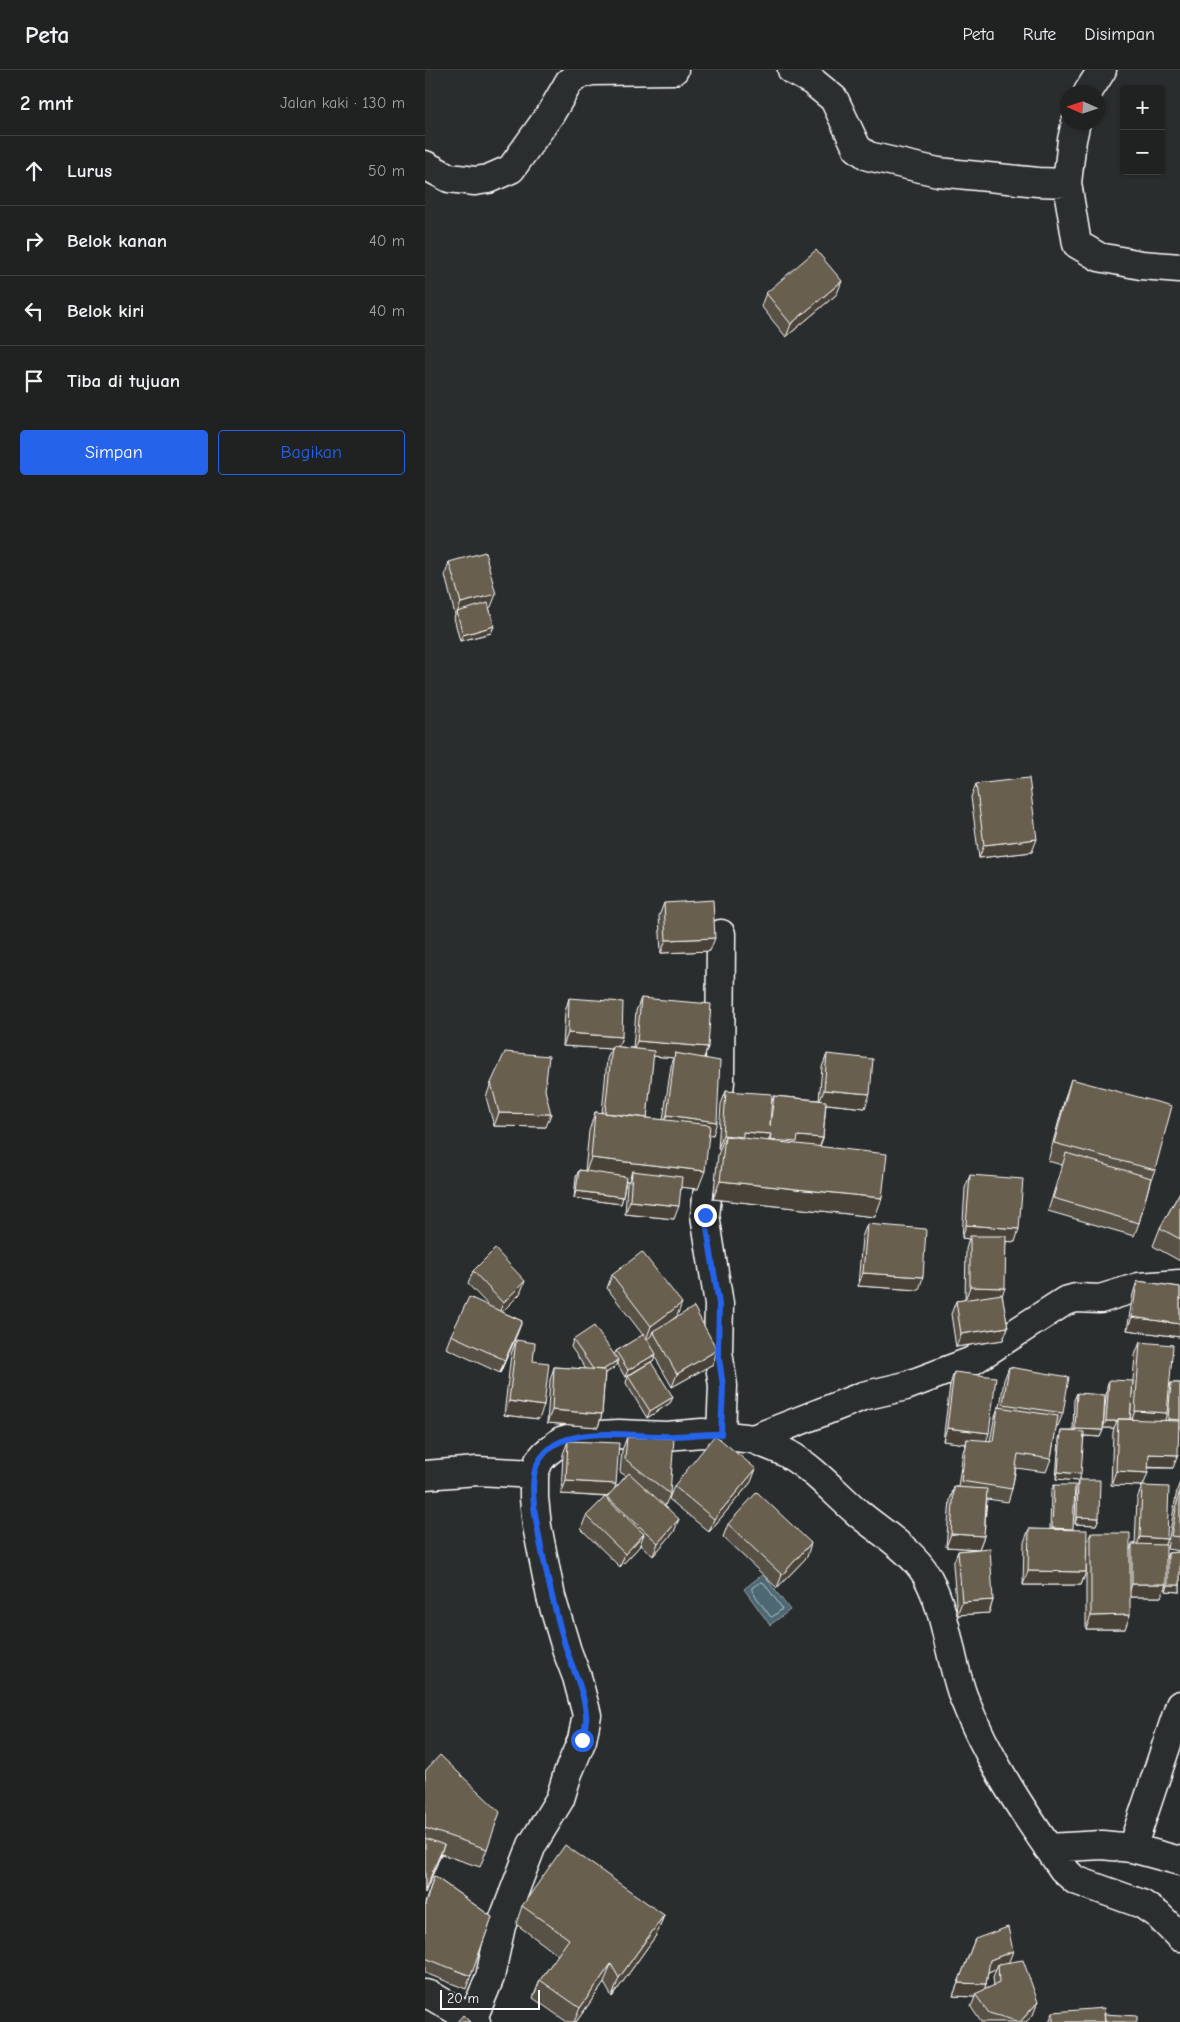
<!DOCTYPE html>
<html lang="id">
<head>
<meta charset="utf-8">
<style>
	:root { --surface:#202222; --page:#282a2a; --text:#f1f3f6; --muted:#a2a4a5; --line:#3d3f40; --accent:#2563eb }
	body { margin:0; font-family:"Comic Neue",sans-serif; background:var(--page); color:var(--text) }
	.controls { position:absolute; right:15px; top:15px; display:grid; overflow:hidden; border-radius:5px; box-shadow:0 1px 4px #0004 }
	.controls button { width:45px; height:45px; display:grid; place-items:center; padding:0; border:0; border-bottom:1px solid var(--line); background:var(--surface); color:var(--text); font:25px sans-serif }
	.compass { position:absolute; left:635px; top:15px; width:45px; height:45px; border-radius:50%; background:var(--surface); box-shadow:0 1px 4px #0004; rotate:273deg }
	.scale { position:absolute; left:15px; bottom:12px; width:100px; box-sizing:border-box; padding-left:5px; border:2px solid #fff; border-top:0; font-size:14px; line-height:18px; white-space:nowrap; color:#fff; -webkit-text-stroke:4px #2a2d2e; paint-order:stroke }
	.stop { position:absolute; width:15px; height:15px; margin:-11px; border:4px solid #2563eb; border-radius:50%; background:#fff }
	.stop.end { background:#2563eb; border-color:#fff; box-shadow:0 1px 5px #0008 }
	.list { margin:0; padding:0; list-style:none }
	h2 { display:flex; justify-content:space-between; align-items:center; height:65px; margin:0; padding:0 20px; font-size:21px }
	h2 small { font-size:16px; font-weight:400; color:var(--muted) }
	.list li { display:grid; grid-template-columns:32px 1fr auto; gap:15px; align-items:center; box-sizing:border-box; height:70px; padding:0 20px; border-top:1px solid var(--line) }
	.list b { display:block; font-size:19px; white-space:nowrap }
	.list em { font-size:16px; font-style:normal; color:var(--muted) }
	.actions { display:flex; gap:10px; padding:15px 20px }
	.actions a { flex:1; padding:11px 0; border:1px solid var(--accent); border-radius:5px; text-align:center; font-size:18px; color:var(--accent) }
	.actions .main { background:var(--accent); color:#fff }
	.icon { flex:none; width:28px; height:28px; fill:none; stroke:currentColor; stroke-width:2; stroke-linecap:round; stroke-linejoin:round }
	.map { position:relative; flex:none; width:755px; height:1952px; overflow:hidden }
	header { display:flex; align-items:center; gap:30px; box-sizing:border-box; height:70px; padding:0 25px; background:var(--surface); border-bottom:1px solid var(--line) }
	header strong { font-size:24px }
	nav { display:flex; gap:28px; margin-inline-start:auto; font-size:18px }
	main { display:flex }
	aside { flex:1; background:var(--surface) }
	.map>svg:first-child { display:block }
	.water { fill:#4e6873; stroke:#95a4ab }
	.lines { fill:none; stroke-linecap:round; stroke-linejoin:round }
	.shore { stroke:#b8c3c7; stroke-width:1 }
	.minor-casing { stroke:#fff; stroke-width:31 }
	.minor { stroke:#2a2d2e; stroke-width:28 }
	.wall { fill:#595144; stroke:#fff; fill-rule:evenodd }
	.shaded-wall { fill:#484237; stroke:#fff }
	.building { fill:#675e4f; stroke:#fff }
	.route { stroke:#2563eb; stroke-width:6 }
</style>
</head>
<body>
<header>
<strong>Peta</strong>
<nav><a>Peta</a><a>Rute</a><a>Disimpan</a></nav>
</header>
<main>
<aside>
<h2>2 mnt<small>Jalan kaki · 130 m</small></h2>
<ul class="list">
<li><svg class="icon" aria-label="ahead" viewBox="0 0 24 24"><path d="M12 20V5M6 11l6-6 6 6"/></svg><div><b>Lurus</b></div><em>50 m</em></li>
<li><svg class="icon" aria-label="right" viewBox="0 0 24 24"><path d="M7 20v-9h11M14 6l5 5-5 5"/></svg><div><b>Belok kanan</b></div><em>40 m</em></li>
<li><svg class="icon" aria-label="left" viewBox="0 0 24 24"><path d="M17 20v-9H6M10 6l-5 5 5 5"/></svg><div><b>Belok kiri</b></div><em>40 m</em></li>
<li><svg class="icon" aria-label="arrive" viewBox="0 0 24 24"><path d="M6 21V4h12l-3 4 3 4H6"/></svg><div><b>Tiba di tujuan</b></div></li>
</ul>
<div class="actions"><a class="main">Simpan</a><a>Bagikan</a></div>
</aside>
<div class="map">
<svg width="755" height="1952" viewBox="0 0 755 1952">
	<rect width="100%" height="100%" fill="#2a2d2e"/>
	<filter id="ink" filterUnits="userSpaceOnUse"><feTurbulence type="fractalNoise" baseFrequency=".02" numOctaves="2"/><feDisplacementMap in="SourceGraphic" scale="10" xChannelSelector="R" yChannelSelector="G"/><feConvolveMatrix kernelMatrix="1 2 1 2 8 2 1 2 1" color-interpolation-filters="sRGB"/></filter>
	<g filter="url(#ink)">
		<path class="water" d="M 338,1504 L 365,1540 L 345,1555 L 319,1519 Z"/>
		<g class="lines">
			<path class="shore" d="M 336,1512 L 339,1513 L 357,1538 L 356,1540 L 347,1547 L 345,1546 L 327,1521 L 327,1518 Z"/>
			<defs>
				<path id="minor" d="M 367,0 L 387,11 L 409,29 L 432,78 L 443,86 L 513,102 L 613,112 L 642,113 L 652,174 L 674,187 L 716,195 L 755,198
					M 663,22 L 677,0
					M 0,95 L 24,108 L 50,111 L 63,109 L 86,99 L 126,43 L 144,12 L 153,5 L 166,1 L 249,0
					M 642,113 L 647,70 L 651,52
					M 296,1364 L 298,1316 L 293,1281 L 294,1234 L 280,1145 L 295,1012 L 296,864
					M 328,1369 C 339,1374 352,1378 363,1384 C 389,1399 410,1423 432,1442 C 454,1461 488,1481 502,1506 C 522,1543 524,1587 538,1626 C 562,1689 600,1745 638,1799 L 650,1810 L 717,1834 L 733,1845 L 755,1867
					M 0,1405 L 52,1401 L 109,1404
					M 623,1778 L 677,1775 L 707,1778 L 755,1791
					M 707,1778 L 755,1635
					M 0,1924 L 7,1926 L 51,1952
					M 48,1948 L 65,1907 L 76,1856 L 107,1775 L 135,1729 L 143,1703 L 157,1670 L 162,1645 L 152,1607 L 142,1581 L 126,1527 L 112,1456 L 109,1428 L 109,1404 L 114,1391 L 120,1384 L 136,1371 L 154,1366 L 194,1364 L 241,1366 L 277,1363 L 328,1369 L 438,1326 L 481,1316 L 547,1291 L 640,1231 L 651,1228 L 675,1229 L 714,1217 L 755,1214"/>
			</defs>
			<use href="#minor" class="minor-casing"/>
			<use href="#minor" class="minor"/>
		</g>
		<path class="wall" d="M 341,223 L 412,224 L 361,267 L 336,236 Z
			M 24,492 L 66,537 L 64,537 L 69,556 L 66,563 L 35,571 L 29,548 L 30,545 L 20,505 Z
			M 551,714 L 607,782 L 554,788 L 546,727 Z
			M 239,833 L 285,881 L 236,883 L 234,846 Z
			M 144,928 L 197,967 L 193,977 L 208,978 L 211,941 L 216,928 L 283,977 L 279,988 L 288,1065 L 284,1064 L 273,1119 L 256,1117 L 249,1149 L 200,1144 L 202,1114 L 204,1111 L 201,1111 L 198,1127 L 196,1134 L 149,1128 L 151,1107 L 154,1100 L 160,1101 L 164,1061 L 170,1042 L 177,1043 L 182,989 L 186,979 L 138,976 L 140,942 ZM 228,986 L 249,988 L 246,996 L 238,1050 L 222,1048 Z
			M 402,984 L 440,1038 L 401,1034 L 398,1068 L 395,1076 L 450,1147 L 288,1129 L 293,1085 L 295,1079 L 293,1079 L 296,1034 L 301,1021 L 347,1031 L 349,1026 L 394,1030 L 397,997 Z
			M 646,1009 L 730,1100 L 726,1109 L 714,1153 L 709,1166 L 623,1141 L 637,1095 L 623,1091 L 640,1028 Z
			M 66,1013 L 120,1020 L 121,1057 L 69,1056 L 61,1027 Z
			M 545,1105 L 590,1172 L 581,1171 L 577,1226 L 583,1257 L 578,1270 L 531,1277 L 526,1244 L 531,1231 L 540,1230 L 541,1179 L 544,1169 L 537,1168 L 540,1118 Z
			M 755,1122 L 755,1191 L 728,1176 L 735,1158 Z
			M 442,1154 L 494,1220 L 433,1216 L 437,1167 Z
			M 48,1201 L 95,1224 L 77,1242 L 97,1251 L 92,1264 L 75,1303 L 21,1278 L 26,1265 L 64,1236 L 43,1214 Z
			M 187,1205 L 252,1246 L 246,1250 L 288,1294 L 247,1317 L 230,1287 L 229,1290 L 200,1307 L 192,1293 L 190,1297 L 180,1304 L 177,1344 L 173,1357 L 122,1353 L 125,1310 L 129,1297 L 161,1299 L 146,1277 L 148,1270 L 189,1285 L 191,1281 L 218,1265 L 182,1218 Z
			M 712,1211 L 755,1217 L 755,1267 L 702,1260 L 708,1224 Z
			M 91,1270 L 108,1291 L 114,1349 L 79,1345 L 86,1284 Z
			M 715,1272 L 744,1317 L 746,1313 L 755,1313 L 755,1357 L 754,1357 L 748,1398 L 723,1398 L 718,1416 L 686,1415 L 688,1362 L 689,1358 L 678,1358 L 682,1316 L 684,1310 L 705,1349 L 710,1285 Z
			M 584,1297 L 638,1343 L 633,1356 L 631,1356 L 626,1389 L 621,1402 L 591,1398 L 587,1419 L 583,1432 L 562,1429 L 559,1466 L 554,1479 L 568,1530 L 564,1543 L 532,1545 L 528,1494 L 533,1481 L 553,1479 L 521,1477 L 525,1430 L 529,1417 L 533,1417 L 538,1382 L 541,1374 L 518,1371 L 525,1315 L 529,1302 L 562,1371 L 565,1371 L 569,1350 L 573,1337 L 575,1337 L 579,1310 Z
			M 203,1306 L 248,1327 L 245,1333 L 222,1348 L 201,1313 Z
			M 652,1323 L 678,1360 L 675,1367 L 659,1366 L 654,1410 L 674,1448 L 671,1455 L 650,1454 L 651,1417 L 653,1411 L 631,1409 L 634,1368 L 636,1361 L 648,1361 L 649,1330 Z
			M 202,1367 L 245,1424 L 240,1436 L 249,1462 L 228,1486 L 215,1474 L 214,1477 L 195,1497 L 156,1459 L 161,1446 L 180,1427 L 136,1424 L 138,1384 L 143,1371 L 190,1419 L 201,1406 L 195,1402 L 197,1380 Z
			M 326,1412 L 284,1462 L 244,1429 L 249,1416 Z
			M 755,1412 L 755,1481 L 742,1479 L 752,1420 Z
			M 629,1415 L 648,1460 L 661,1475 L 666,1463 L 705,1480 L 707,1474 L 710,1474 L 712,1429 L 717,1416 L 742,1469 L 740,1475 L 741,1489 L 743,1483 L 755,1482 L 755,1522 L 741,1521 L 741,1514 L 736,1527 L 705,1527 L 700,1559 L 661,1559 L 661,1495 L 661,1502 L 656,1515 L 598,1515 L 599,1472 L 604,1459 L 625,1460 L 626,1421 Z
			M 303,1454 L 382,1487 L 352,1518 L 298,1467 Z
			M 0,1701 L 62,1779 L 55,1797 L 16,1784 L 0,1823 Z
			M 9,1806 L 67,1847 L 41,1919 L 0,1903 L 0,1833 Z
			M 97,1836 L 239,1845 L 232,1864 L 187,1927 L 179,1913 L 151,1952 L 142,1952 L 108,1928 L 115,1910 L 133,1885 L 91,1854 Z
			M 550,1869 L 584,1892 L 608,1945 L 601,1952 L 556,1952 L 546,1937 L 550,1927 L 528,1926 ZM 571,1899 L 568,1907 L 569,1916 L 559,1920 L 561,1914 L 563,1902 Z
			M 628,1942 L 679,1944 L 712,1952 L 624,1952 Z"/>
		<path class="shaded-wall" d="M 417,211 L 412,224 L 361,267 L 366,254 Z
			M 71,524 L 66,537 L 33,546 L 32,543 L 36,533 Z
			M 69,556 L 66,563 L 35,571 L 38,565 Z
			M 612,769 L 607,782 L 554,788 L 559,775 Z
			M 290,868 L 285,881 L 236,883 L 241,870 Z
			M 143,963 L 197,967 L 192,980 L 187,976 L 186,979 L 138,976 Z
			M 212,971 L 283,977 L 278,990 L 250,983 L 249,988 L 207,984 Z
			M 399,1020 L 445,1024 L 440,1038 L 394,1033 Z
			M 74,1043 L 126,1044 L 121,1057 L 69,1056 Z
			M 242,1045 L 292,1052 L 288,1065 L 237,1058 Z
			M 318,1062 L 346,1064 L 341,1077 L 300,1066 L 295,1079 L 293,1079 L 298,1065 Z
			M 373,1066 L 398,1068 L 393,1081 L 340,1083 L 345,1070 Z
			M 166,1088 L 280,1101 L 273,1119 L 206,1112 L 207,1101 L 204,1111 L 159,1106 Z
			M 295,1111 L 457,1128 L 450,1147 L 288,1129 Z
			M 151,1121 L 198,1127 L 196,1134 L 149,1128 Z
			M 205,1131 L 254,1136 L 249,1149 L 200,1144 Z
			M 541,1155 L 594,1159 L 590,1172 L 545,1169 L 545,1166 L 544,1169 L 537,1168 Z
			M 438,1203 L 498,1207 L 494,1220 L 433,1216 Z
			M 100,1211 L 95,1224 L 73,1246 L 78,1233 Z
			M 545,1217 L 580,1218 L 575,1231 L 540,1230 Z
			M 257,1233 L 252,1246 L 229,1264 L 228,1261 L 226,1266 L 221,1270 L 226,1256 Z
			M 707,1247 L 755,1254 L 755,1267 L 702,1260 Z
			M 97,1251 L 92,1264 L 75,1303 L 80,1290 Z
			M 583,1257 L 578,1270 L 531,1277 L 536,1264 Z
			M 292,1280 L 288,1294 L 247,1317 L 252,1304 Z
			M 231,1284 L 229,1290 L 200,1307 L 203,1300 Z
			M 193,1290 L 190,1297 L 169,1311 L 172,1304 Z
			M 248,1327 L 245,1333 L 222,1348 L 225,1341 Z
			M 84,1331 L 119,1336 L 114,1349 L 79,1345 Z
			M 127,1340 L 177,1344 L 173,1357 L 122,1353 Z
			M 710,1341 L 742,1343 L 738,1356 L 705,1354 Z
			M 743,1349 L 755,1350 L 755,1357 L 740,1356 Z
			M 681,1351 L 692,1351 L 689,1358 L 678,1358 Z
			M 522,1358 L 564,1363 L 560,1376 L 542,1369 L 541,1374 L 518,1371 Z
			M 650,1359 L 678,1360 L 675,1367 L 648,1365 Z
			M 724,1384 L 753,1385 L 748,1398 L 719,1397 Z
			M 331,1399 L 326,1412 L 284,1462 L 289,1449 Z
			M 691,1401 L 723,1403 L 718,1416 L 686,1415 Z
			M 633,1402 L 656,1404 L 654,1411 L 631,1409 Z
			M 141,1411 L 191,1414 L 187,1427 L 136,1424 Z
			M 652,1447 L 674,1448 L 671,1455 L 650,1454 Z
			M 254,1449 L 249,1462 L 228,1486 L 233,1473 Z
			M 627,1458 L 648,1459 L 646,1466 L 625,1464 Z
			M 219,1464 L 214,1477 L 195,1497 L 200,1484 Z
			M 526,1464 L 559,1466 L 554,1479 L 521,1477 Z
			M 715,1467 L 742,1469 L 737,1482 L 710,1481 Z
			M 386,1473 L 382,1487 L 352,1518 L 357,1505 Z
			M 603,1501 L 661,1502 L 656,1515 L 598,1515 Z
			M 707,1514 L 741,1514 L 736,1527 L 703,1527 Z
			M 743,1515 L 755,1515 L 755,1522 L 741,1521 Z
			M 568,1530 L 564,1543 L 532,1545 L 537,1532 Z
			M 705,1545 L 700,1559 L 661,1559 L 666,1546 Z
			M 19,1775 L 12,1794 L 0,1823 L 0,1820 Z
			M 239,1845 L 232,1864 L 187,1927 L 194,1908 Z
			M 588,1881 L 583,1894 L 573,1894 L 571,1899 L 560,1903 L 565,1890 Z
			M 186,1894 L 179,1913 L 151,1952 L 149,1952 L 155,1938 Z
			M 533,1913 L 561,1914 L 557,1927 L 550,1924 L 550,1927 L 528,1926 Z
			M 613,1932 L 608,1945 L 601,1952 L 595,1952 Z"/>
		<path class="building" d="M 391,180 L 417,211 L 366,254 L 341,223 Z
			M 60,482 L 71,524 L 36,533 L 24,492 Z
			M 63,533 L 69,556 L 38,565 L 32,542 Z
			M 604,708 L 612,769 L 559,775 L 551,714 Z
			M 288,830 L 290,868 L 241,870 L 239,833 Z
			M 144,928 L 198,932 L 197,967 L 143,963 Z
			M 216,928 L 286,934 L 283,977 L 212,971 Z
			M 187,976 L 229,981 L 222,1048 L 180,1043 Z
			M 80,982 L 124,986 L 120,1020 L 126,1044 L 74,1043 L 66,1013 Z
			M 250,983 L 295,991 L 292,1052 L 242,1045 Z
			M 402,984 L 448,989 L 445,1024 L 399,1020 Z
			M 646,1009 L 747,1036 L 730,1100 L 629,1073 Z
			M 301,1021 L 347,1024 L 345,1056 L 349,1026 L 401,1031 L 398,1068 L 373,1066 L 372,1072 L 345,1070 L 346,1064 L 318,1062 L 318,1067 L 298,1065 Z
			M 170,1042 L 285,1055 L 280,1101 L 166,1088 Z
			M 300,1066 L 462,1084 L 457,1128 L 295,1111 Z
			M 641,1083 L 726,1108 L 714,1153 L 628,1128 Z
			M 154,1100 L 201,1107 L 198,1127 L 151,1121 Z
			M 207,1101 L 257,1107 L 254,1136 L 205,1131 Z
			M 545,1105 L 598,1109 L 594,1159 L 541,1155 Z
			M 755,1122 L 755,1169 L 735,1158 Z
			M 442,1154 L 501,1159 L 498,1207 L 438,1203 Z
			M 545,1166 L 581,1166 L 580,1218 L 545,1217 Z
			M 70,1179 L 100,1211 L 78,1233 L 48,1201 Z
			M 217,1182 L 257,1233 L 226,1256 L 187,1205 Z
			M 712,1211 L 755,1217 L 755,1254 L 707,1247 Z
			M 577,1224 L 583,1257 L 536,1264 L 531,1231 Z
			M 44,1227 L 97,1251 L 80,1290 L 26,1265 Z
			M 269,1237 L 292,1280 L 252,1304 L 228,1261 Z
			M 169,1256 L 193,1290 L 178,1300 L 168,1299 L 148,1270 Z
			M 219,1264 L 231,1284 L 203,1300 L 191,1281 Z
			M 91,1270 L 110,1273 L 108,1291 L 124,1293 L 119,1336 L 84,1331 Z
			M 715,1272 L 748,1275 L 742,1343 L 710,1341 Z
			M 226,1292 L 248,1327 L 225,1341 L 203,1306 Z
			M 129,1297 L 180,1300 L 177,1344 L 127,1340 Z
			M 584,1297 L 644,1307 L 638,1343 L 578,1334 Z
			M 529,1302 L 571,1307 L 564,1363 L 522,1358 Z
			M 684,1310 L 708,1311 L 705,1349 L 693,1349 L 692,1351 L 681,1351 Z
			M 746,1313 L 755,1313 L 755,1350 L 743,1349 Z
			M 652,1323 L 680,1325 L 678,1360 L 650,1359 Z
			M 573,1337 L 633,1346 L 626,1389 L 593,1384 L 587,1419 L 536,1411 L 542,1369 L 568,1371 Z
			M 693,1349 L 754,1351 L 753,1385 L 724,1384 L 723,1403 L 691,1401 Z
			M 636,1361 L 659,1362 L 656,1404 L 633,1402 Z
			M 290,1365 L 331,1399 L 289,1449 L 249,1416 Z
			M 202,1367 L 249,1368 L 245,1424 L 200,1389 Z
			M 143,1371 L 194,1373 L 191,1414 L 141,1411 Z
			M 204,1403 L 254,1449 L 233,1473 L 182,1427 Z
			M 653,1410 L 675,1410 L 674,1448 L 652,1447 Z
			M 629,1415 L 650,1415 L 648,1459 L 627,1458 Z
			M 717,1416 L 744,1417 L 742,1469 L 715,1467 Z
			M 529,1417 L 562,1419 L 559,1466 L 526,1464 Z
			M 755,1417 L 755,1467 L 746,1466 Z
			M 332,1422 L 386,1473 L 357,1505 L 303,1454 Z
			M 180,1427 L 219,1464 L 200,1484 L 161,1446 Z
			M 604,1459 L 662,1460 L 661,1502 L 603,1501 Z
			M 666,1463 L 705,1463 L 705,1545 L 666,1546 Z
			M 707,1474 L 741,1475 L 741,1514 L 707,1514 Z
			M 565,1478 L 568,1530 L 537,1532 L 533,1481 Z
			M 755,1482 L 755,1515 L 743,1515 L 743,1483 Z
			M 15,1685 L 75,1742 L 62,1779 L 0,1758 L 0,1701 Z
			M 0,1768 L 19,1775 L 0,1820 Z
			M 140,1775 L 239,1845 L 194,1908 L 186,1894 L 155,1938 L 115,1910 L 144,1869 L 97,1836 Z
			M 9,1806 L 67,1847 L 46,1906 L 0,1888 L 0,1835 Z
			M 583,1857 L 588,1881 L 565,1890 L 561,1914 L 533,1913 L 550,1869 Z
			M 598,1890 L 613,1932 L 595,1952 L 564,1943 L 550,1924 L 574,1913 L 573,1894 Z
			M 679,1938 L 680,1952 L 628,1952 L 628,1942 Z
			M 679,1944 L 712,1946 L 712,1952 L 680,1952 Z
			M 38,1945 L 45,1952 L 32,1952 Z"/>
	</g>
	<g class="lines" filter="url(#ink)">
		<path class="route" d="M 157,1670 C 159,1662 162,1652 161,1644 C 159,1620 147,1598 140,1575 C 130,1541 122,1507 115,1472 C 111,1451 106,1426 109,1405 C 111,1390 124,1376 137,1371 C 168,1359 206,1366 239,1366 C 258,1367 276,1363 296,1364 L 298,1316 L 293,1281 L 294,1234 L 280,1145"/>
	</g>
</svg>
<div class="controls">
<button>+</button>
<button>−</button>
</div>
<svg class="compass" viewBox="-18 -18 36 36"><path d="M0-13l5 13h-10z" fill="#e53935"/><path d="M0 13l5-13h-10z" fill="#a2a4a5"/></svg>
<div class="scale">20 m</div>
<div class="stop" style="left:157px;top:1670px"></div>
<div class="stop end" style="left:280px;top:1145px"></div>
</div>
</main>
</body>
</html>
